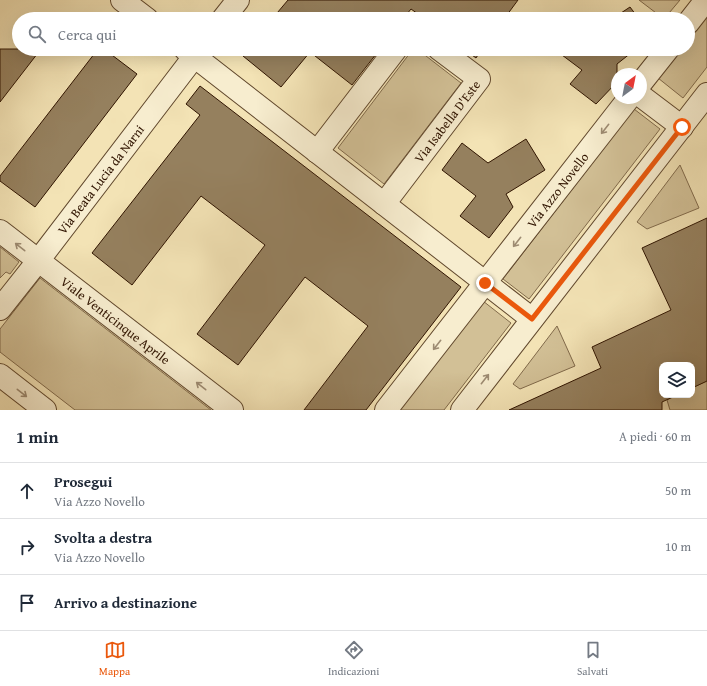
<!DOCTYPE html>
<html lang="it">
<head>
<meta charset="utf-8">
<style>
	:root { --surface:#fff; --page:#f6f6f7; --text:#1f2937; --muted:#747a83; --line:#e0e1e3; --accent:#ea580c }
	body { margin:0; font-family:"Gentium Book Plus",serif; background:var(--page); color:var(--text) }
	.controls { position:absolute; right:12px; bottom:12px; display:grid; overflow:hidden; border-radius:8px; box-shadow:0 4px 16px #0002 }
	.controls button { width:36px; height:36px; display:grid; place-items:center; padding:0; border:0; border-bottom:1px solid var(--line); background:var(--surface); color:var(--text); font:20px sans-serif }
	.compass { position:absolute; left:611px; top:68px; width:36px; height:36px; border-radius:50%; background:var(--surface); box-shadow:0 4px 16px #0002; rotate:32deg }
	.stop { position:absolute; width:12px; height:12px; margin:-9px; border:3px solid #ea580c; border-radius:50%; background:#fff }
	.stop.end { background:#ea580c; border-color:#fff; box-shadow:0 1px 4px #0008 }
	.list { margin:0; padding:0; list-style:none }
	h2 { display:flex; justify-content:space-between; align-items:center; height:52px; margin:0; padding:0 16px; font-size:17px }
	h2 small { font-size:13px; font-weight:400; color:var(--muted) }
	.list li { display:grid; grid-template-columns:26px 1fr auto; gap:12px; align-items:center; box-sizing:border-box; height:56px; padding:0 16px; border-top:1px solid var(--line) }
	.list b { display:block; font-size:15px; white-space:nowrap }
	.list p { margin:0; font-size:13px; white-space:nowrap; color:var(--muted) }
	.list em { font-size:13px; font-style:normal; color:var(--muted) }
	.icon { flex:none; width:22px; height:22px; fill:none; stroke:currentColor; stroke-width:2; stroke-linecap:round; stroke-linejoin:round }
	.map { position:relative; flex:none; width:707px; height:410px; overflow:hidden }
	.search { position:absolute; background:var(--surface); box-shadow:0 4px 16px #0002; left:12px; right:12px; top:12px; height:44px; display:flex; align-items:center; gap:10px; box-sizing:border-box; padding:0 14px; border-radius:22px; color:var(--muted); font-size:15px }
	.sheet { height:220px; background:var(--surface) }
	nav { display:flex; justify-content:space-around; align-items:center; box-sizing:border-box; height:56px; border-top:1px solid var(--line); background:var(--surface); font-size:11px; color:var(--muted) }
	nav a { display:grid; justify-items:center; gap:2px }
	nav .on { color:var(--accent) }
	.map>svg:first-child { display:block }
	.green { fill:#d2c096; stroke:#816a4b }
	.building { fill:#95805e; stroke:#301400 }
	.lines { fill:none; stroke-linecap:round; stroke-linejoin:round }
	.street-casing { stroke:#61482d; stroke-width:24 }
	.street { stroke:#f7edcf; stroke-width:22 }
	.oneway { stroke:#9d8b72 }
	.route { stroke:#ea580c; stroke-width:5 }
	.labels { text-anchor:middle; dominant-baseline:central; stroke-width:3.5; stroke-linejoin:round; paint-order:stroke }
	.street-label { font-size:13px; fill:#301400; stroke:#f7edcf }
</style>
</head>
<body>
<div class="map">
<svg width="707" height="410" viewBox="0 0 707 410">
	<rect width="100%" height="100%" fill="#f3e3b5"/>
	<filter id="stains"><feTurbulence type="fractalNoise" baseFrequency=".005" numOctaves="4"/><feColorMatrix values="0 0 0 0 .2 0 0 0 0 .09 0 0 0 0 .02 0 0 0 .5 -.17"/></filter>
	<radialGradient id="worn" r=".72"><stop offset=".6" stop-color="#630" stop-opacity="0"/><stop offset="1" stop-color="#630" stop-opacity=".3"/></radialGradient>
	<path class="green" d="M 639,0 L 680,0 L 664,19 Z
		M 707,15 L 707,67 L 683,98 L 658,78 L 681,49 L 688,49 L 688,40 Z
		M 413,49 L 417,49 L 461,83 L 384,184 L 338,148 Z
		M 634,109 L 660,129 L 529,299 L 503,279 Z
		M 680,165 L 699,208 L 647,229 L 637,222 Z
		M 0,247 L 19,262 L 10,274 L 6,272 L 0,278 Z
		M 40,278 L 211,410 L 75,410 L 0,352 L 0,329 Z
		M 483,301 L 511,323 L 444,410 L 399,410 Z
		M 557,326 L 575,366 L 520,389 L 513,384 Z
		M 707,381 L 707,410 L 670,410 L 667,400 L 677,395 L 692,395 L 692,388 Z"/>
	<path class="building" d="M 288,0 L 518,0 L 504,19 L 425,19 L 411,9 L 403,19 L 272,19 Z
		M 630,7 L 639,19 L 612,19 Z
		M 0,49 L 41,49 L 0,102 Z
		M 98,49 L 104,49 L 137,74 L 35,207 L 0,181 L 0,176 Z
		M 248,49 L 380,49 L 352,85 L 310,52 L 281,87 L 243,56 Z
		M 464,49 L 482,49 L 476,58 Z
		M 554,49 L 636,49 L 617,64 L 617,82 L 596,104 L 570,84 L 582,70 Z
		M 200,86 L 461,287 L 366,410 L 304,410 L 368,326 L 305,277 L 238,365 L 197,334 L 265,245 L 201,196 L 132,285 L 92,253 L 200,115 L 186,104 Z
		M 526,139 L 545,170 L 506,194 L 513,207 L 489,238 L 460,216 L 476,196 L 442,170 L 462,143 L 488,163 Z
		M 707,218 L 707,381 L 692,388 L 692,365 L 662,365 L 662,395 L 677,395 L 662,402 L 662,410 L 509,410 L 601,368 L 592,347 L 671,310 L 642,248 Z"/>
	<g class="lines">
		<defs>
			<g id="street">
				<path d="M 122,0 L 147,19"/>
				<path d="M 223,19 L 238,0"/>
				<path d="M 688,23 L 706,0"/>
				<path d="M 185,49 L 532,319"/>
				<path d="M 641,83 L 668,49"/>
				<path d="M 641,96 L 682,127"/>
				<path d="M 317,152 L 396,49"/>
				<path id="s1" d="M 384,204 L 479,79 L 439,49"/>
				<path id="s2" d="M 0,231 L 232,410"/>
				<path id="s3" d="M 0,309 L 38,261 L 200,49"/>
				<path d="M 0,375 L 45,410"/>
				<path id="s4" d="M 386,410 L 629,98"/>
				<path d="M 462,410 L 707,94"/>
			</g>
		</defs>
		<use href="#street" class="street-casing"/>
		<use href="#street" class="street"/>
	</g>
	<defs><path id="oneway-shaft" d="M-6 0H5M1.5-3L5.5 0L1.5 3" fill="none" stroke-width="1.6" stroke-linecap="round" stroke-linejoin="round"/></defs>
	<g class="oneway">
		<use href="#oneway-shaft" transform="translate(605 129) rotate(128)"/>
		<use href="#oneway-shaft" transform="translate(517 242) rotate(128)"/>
		<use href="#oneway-shaft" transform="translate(20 247) rotate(-142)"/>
		<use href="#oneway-shaft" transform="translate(437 345) rotate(128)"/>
		<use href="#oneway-shaft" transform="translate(485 379) rotate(-52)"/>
		<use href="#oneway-shaft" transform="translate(201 386) rotate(-142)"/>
		<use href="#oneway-shaft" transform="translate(22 393) rotate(38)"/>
	</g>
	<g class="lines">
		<path class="route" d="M 485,283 L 532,319 L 682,127"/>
	</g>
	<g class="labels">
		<g class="street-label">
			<text stroke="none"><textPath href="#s1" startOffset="104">Via Isabella D'Este</textPath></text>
			<text stroke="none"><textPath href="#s3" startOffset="164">Via Beata Lucia da Narni</textPath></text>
			<text stroke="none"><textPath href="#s4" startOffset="279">Via Azzo Novello</textPath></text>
			<text stroke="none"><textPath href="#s2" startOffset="146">Viale Venticinque Aprile</textPath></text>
		</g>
	</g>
	<rect width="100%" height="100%" filter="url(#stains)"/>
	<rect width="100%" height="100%" fill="url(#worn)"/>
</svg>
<div class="controls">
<button><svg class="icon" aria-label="layers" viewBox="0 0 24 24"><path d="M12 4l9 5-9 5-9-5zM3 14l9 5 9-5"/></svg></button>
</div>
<svg class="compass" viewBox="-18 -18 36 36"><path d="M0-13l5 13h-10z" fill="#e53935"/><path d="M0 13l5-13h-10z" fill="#747a83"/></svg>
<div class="stop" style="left:682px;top:127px"></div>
<div class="stop end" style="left:485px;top:283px"></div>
<div class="search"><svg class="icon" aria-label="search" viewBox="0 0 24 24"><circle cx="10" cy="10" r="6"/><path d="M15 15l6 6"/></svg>Cerca qui</div>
</div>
<section class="sheet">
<h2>1 min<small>A piedi · 60 m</small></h2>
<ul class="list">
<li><svg class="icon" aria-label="ahead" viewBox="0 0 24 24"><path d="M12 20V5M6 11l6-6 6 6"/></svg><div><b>Prosegui</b><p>Via Azzo Novello</p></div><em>50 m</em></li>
<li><svg class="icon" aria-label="right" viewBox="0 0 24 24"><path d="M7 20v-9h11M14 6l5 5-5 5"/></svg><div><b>Svolta a destra</b><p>Via Azzo Novello</p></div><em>10 m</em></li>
<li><svg class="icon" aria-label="arrive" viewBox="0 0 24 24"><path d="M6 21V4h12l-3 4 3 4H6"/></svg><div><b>Arrivo a destinazione</b></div></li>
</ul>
</section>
<nav>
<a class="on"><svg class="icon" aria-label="map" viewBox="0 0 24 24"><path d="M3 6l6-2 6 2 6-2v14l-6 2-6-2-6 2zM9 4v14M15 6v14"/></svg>Mappa</a>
<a><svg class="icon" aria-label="directions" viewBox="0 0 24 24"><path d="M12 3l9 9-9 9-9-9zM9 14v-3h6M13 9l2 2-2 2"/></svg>Indicazioni</a>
<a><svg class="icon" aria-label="saved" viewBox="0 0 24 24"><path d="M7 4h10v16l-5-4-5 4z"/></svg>Salvati</a>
</nav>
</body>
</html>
